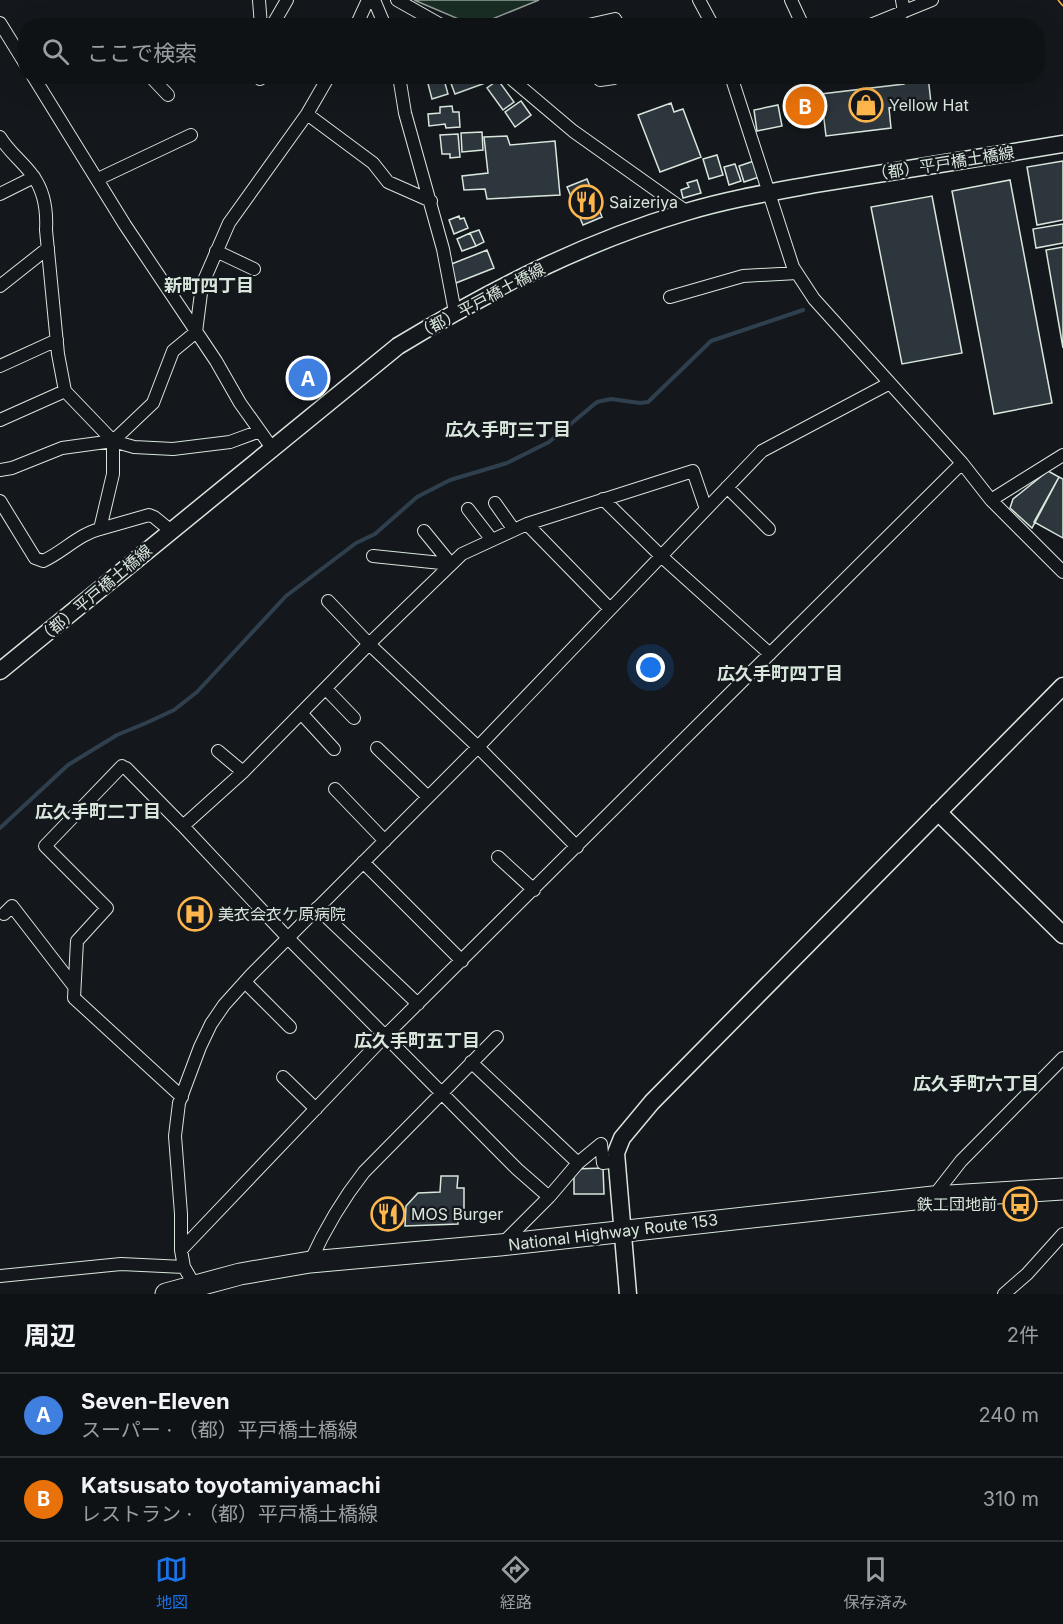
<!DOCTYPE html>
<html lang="ja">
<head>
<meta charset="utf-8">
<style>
	:root { --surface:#0f1215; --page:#181b1e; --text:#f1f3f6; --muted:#9b9ea0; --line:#2f3234; --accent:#1a73e8 }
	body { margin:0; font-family:Inter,"Noto Sans JP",sans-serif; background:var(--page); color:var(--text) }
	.you { position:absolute; left:651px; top:668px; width:21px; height:21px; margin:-15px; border:4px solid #fff; border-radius:50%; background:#1a73e8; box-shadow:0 0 0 9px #1a73e833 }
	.badge { display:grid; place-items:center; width:39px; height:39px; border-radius:50%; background:var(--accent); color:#fff; font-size:20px; font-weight:700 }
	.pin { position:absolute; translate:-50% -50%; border:3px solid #fff; box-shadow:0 2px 6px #0006 }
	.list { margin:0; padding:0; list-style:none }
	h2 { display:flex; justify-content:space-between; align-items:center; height:78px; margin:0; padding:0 24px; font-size:26px }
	h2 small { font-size:20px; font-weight:400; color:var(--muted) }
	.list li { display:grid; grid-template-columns:39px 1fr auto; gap:18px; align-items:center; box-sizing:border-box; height:84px; padding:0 24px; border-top:2px solid var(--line) }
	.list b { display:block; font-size:22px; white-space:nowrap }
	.list p { margin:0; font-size:20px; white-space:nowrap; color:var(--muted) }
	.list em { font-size:20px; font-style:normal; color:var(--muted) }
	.icon { flex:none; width:33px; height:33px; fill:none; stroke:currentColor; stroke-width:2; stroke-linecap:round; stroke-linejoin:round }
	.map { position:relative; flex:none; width:1063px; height:1294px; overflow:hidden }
	.search { position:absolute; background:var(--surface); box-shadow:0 6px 24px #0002; left:18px; right:18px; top:18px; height:66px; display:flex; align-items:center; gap:15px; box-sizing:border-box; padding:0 21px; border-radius:24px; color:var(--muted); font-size:22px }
	.sheet { height:246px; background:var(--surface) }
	nav { display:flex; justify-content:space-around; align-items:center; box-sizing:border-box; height:84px; border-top:2px solid var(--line); background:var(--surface); font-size:16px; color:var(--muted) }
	nav a { display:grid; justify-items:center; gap:3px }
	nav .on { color:var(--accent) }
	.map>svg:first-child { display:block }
	.green { fill:#1a2d24; stroke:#939e99; stroke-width:1.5 }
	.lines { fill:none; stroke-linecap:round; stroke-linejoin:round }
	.stream { stroke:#2f3f4d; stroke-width:4 }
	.building { fill:#2c363c; stroke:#d8e6dc; stroke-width:1.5 }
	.street-casing { stroke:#d8e6dc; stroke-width:14 }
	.secondary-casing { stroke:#d8e6dc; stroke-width:19 }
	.highway-casing { stroke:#d8e6dc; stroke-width:23 }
	.street { stroke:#14181c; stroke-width:12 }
	.secondary { stroke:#14181c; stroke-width:16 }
	.highway { stroke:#14181c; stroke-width:21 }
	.power { stroke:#ffb74d; stroke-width:1.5; stroke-dasharray:21 4.5 3 4.5; stroke-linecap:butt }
	.labels { text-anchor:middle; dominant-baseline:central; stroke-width:4.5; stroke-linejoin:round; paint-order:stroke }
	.poi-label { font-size:16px; fill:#d8e6dc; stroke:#14181c; text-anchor:start }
	.street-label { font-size:16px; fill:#d8e6dc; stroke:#14181c }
	.neighbourhood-label { font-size:18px; font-weight:bold; fill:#d8e6dc; stroke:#14181c }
</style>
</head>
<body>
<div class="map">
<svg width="1063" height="1294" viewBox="0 0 1063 1294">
	<rect width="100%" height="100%" fill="#14181c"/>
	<path class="green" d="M 414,0 L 539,0 L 475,26 Z"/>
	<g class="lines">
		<path class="stream" d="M 0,828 L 68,765 L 117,735 L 146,723 L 174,710 L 197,692 L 286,596 L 356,543 L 375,534 L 417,497 L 450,480 L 507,463 L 549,442 L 597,402 L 611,399 L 640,403 L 648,402 L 711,341 L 803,310"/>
	</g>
	<path class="building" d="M 426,76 L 443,76 L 448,94 L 432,99 Z
		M 453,76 L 486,76 L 488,82 L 455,94 L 449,78 Z
		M 903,76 L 928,76 L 931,103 L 889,108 L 891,128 L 826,136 L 821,94 L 904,84 Z
		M 498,80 L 514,102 L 503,110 L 487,88 Z
		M 521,101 L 531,115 L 515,127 L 505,112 Z
		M 671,103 L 674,112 L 683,109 L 701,157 L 660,172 L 638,115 Z
		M 778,105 L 782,126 L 757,131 L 754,110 Z
		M 452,106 L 453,112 L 459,112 L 460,127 L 446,128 L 445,124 L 429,126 L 428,114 L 440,113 L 440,107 Z
		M 482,132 L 483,150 L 462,152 L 461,133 Z
		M 458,134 L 460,157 L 450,158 L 450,154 L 442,154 L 440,135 Z
		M 507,136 L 510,145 L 555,141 L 560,195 L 487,199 L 485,189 L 464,190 L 462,176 L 488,173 L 484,137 Z
		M 717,155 L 723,175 L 709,179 L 703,159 Z
		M 754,161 L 759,177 L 744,182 L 739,166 Z
		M 1063,161 L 1063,220 L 1037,225 L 1027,167 Z
		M 735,164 L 741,181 L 729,185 L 724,167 Z
		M 587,179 L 602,217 L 583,225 L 567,187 Z
		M 697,180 L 701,193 L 683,198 L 681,190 L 689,187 L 687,183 Z
		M 1010,180 L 1052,403 L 994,414 L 952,191 Z
		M 932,196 L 962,353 L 902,364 L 871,207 Z
		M 459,216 L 460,219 L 464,218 L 468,228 L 454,234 L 449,220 Z
		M 1063,224 L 1063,243 L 1036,248 L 1033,229 Z
		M 479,230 L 484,242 L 476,246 L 470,233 Z
		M 470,233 L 476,246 L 462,251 L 457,239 Z
		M 1063,247 L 1063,348 L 1046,250 Z
		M 487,250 L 494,268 L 456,283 L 449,265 Z
		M 305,361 L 325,383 L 310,395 L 291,374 Z
		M 1048,471 L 1059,477 L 1032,528 L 1010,508 L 1013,499 Z
		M 1059,477 L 1063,479 L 1063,538 L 1034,522 Z
		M 603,1168 L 604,1194 L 574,1194 L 574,1169 Z
		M 441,1176 L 458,1176 L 457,1188 L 464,1188 L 464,1210 L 457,1209 L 458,1224 L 405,1226 L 406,1206 L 418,1193 L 440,1192 Z
		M 394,1200 L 397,1227 L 381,1229 L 378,1201 Z"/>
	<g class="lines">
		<defs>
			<path id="street" d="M 259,0 L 261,26
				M 374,0 L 385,26
				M 397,0 L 443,26
				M 699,0 L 713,26
				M 791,0 L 803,26
				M 902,0 L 904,12
				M 0,23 L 26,65
				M 272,26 L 287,0
				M 356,26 L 368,0
				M 584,26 L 615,19 L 619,26
				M 868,26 L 932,0
				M 33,76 L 125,225 L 216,361 L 240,403 L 272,448
				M 150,76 L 168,95
				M 399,76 L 405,113 L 443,249 L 455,312
				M 508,76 L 573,131 L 687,212
				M 731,76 L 793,267 L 814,299 L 962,463 L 991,500 L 1063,572
				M 260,79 L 261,76
				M 600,80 L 614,78
				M 307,114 L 373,163 L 388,182 L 431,201
				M 0,137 C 9,152 23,162 33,176 C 44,191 47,212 46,230 L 58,354 L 65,391 L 113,441
				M 98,179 L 191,135
				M 0,194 L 34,177
				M 216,251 L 254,269
				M 0,286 L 48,248
				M 670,297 L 743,276 L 797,273
				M 0,366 L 57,340
				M 0,420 L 65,391
				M 0,470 L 12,468 L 62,448 L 113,441 L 134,447 L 173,449 L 230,442 L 260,431
				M 727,487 L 769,529
				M 603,499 L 661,556 L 770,654
				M 991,500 L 1063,455
				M 0,501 L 35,558 L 43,561 C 63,552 79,534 100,529
				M 495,503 L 514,530
				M 468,509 L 492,540
				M 527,524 L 693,471 L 706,509
				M 170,530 L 154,517 L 149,515 L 100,529 L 113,474 L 113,441 L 153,403 L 173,351 L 196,332 L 202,285 L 229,223 L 307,114 L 329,76
				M 424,531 L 451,564
				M 373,556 L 451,564
				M 326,689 L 354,718
				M 301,713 L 334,749
				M 377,748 L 428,797
				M 218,751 L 243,772
				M 122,766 L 45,846 L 107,908 L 77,941 L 74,998 L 182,1097
				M 126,768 L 183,826 L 288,938 L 517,1169 L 549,1197 L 501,1245
				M 335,789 L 385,841
				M 183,826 L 243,772 L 369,644 L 328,601
				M 577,847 L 478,747 L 369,644 L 462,554 L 527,524 L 610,609
				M 498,857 L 534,890
				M 363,862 L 462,961
				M 317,908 L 418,1004
				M 4,914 L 12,906 L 73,985
				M 245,982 L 290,1027
				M 471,1062 L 578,1163
				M 283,1077 L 316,1109
				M 549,1197 L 578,1163 L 601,1144 L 603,1163 L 617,1161
				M 933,1197 L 961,1161 L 1063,1058
				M 181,1250 L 385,1036 L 962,463
				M 310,1262 C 325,1229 342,1200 364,1172 L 497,1037
				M 0,1276 L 121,1264 L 184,1267
				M 195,1286 L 184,1267 L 181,1250 L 181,1214 L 175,1136 L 179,1103 L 200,1047 L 211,1024 L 224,1005 L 251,975 L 478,747 L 762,451 L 890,383
				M 1004,1294 L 1027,1274 L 1063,1234"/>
			<path id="secondary" d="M 0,671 L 398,346 C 489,291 584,242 686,212 C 729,199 772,192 816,184 C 898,170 981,158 1063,144
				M 938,812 L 1063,935
				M 628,1294 L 616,1153 L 622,1138 L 652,1102 L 1063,686"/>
			<path id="highway" d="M 166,1294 L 240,1274 L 310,1262 L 500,1245 L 933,1197 L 1063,1189"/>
		</defs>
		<use href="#street" class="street-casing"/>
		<use href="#secondary" class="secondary-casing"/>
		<use href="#highway" class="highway-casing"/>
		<use href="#street" class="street"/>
		<use href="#secondary" class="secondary"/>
		<use href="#highway" class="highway"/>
		<path class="power" d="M 1058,0 L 1063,6"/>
	</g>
	<defs>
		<symbol id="shop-ring" viewBox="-11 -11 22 22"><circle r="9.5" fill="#14181c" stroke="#ffb74d" stroke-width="1.5"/><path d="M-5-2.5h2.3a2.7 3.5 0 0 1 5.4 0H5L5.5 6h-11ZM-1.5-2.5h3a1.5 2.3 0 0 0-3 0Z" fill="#ffb74d"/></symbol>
		<symbol id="restaurant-ring" viewBox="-11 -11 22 22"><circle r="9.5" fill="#14181c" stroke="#ffb74d" stroke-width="1.5"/><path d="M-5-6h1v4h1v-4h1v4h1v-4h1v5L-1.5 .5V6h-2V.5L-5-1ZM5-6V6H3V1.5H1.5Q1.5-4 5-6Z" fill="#ffb74d"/></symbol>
		<symbol id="hospital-ring" viewBox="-11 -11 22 22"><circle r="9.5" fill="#14181c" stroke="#ffb74d" stroke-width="1.5"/><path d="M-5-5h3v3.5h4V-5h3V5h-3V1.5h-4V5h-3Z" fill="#ffb74d"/></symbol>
		<symbol id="bus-ring" viewBox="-11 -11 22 22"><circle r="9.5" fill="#14181c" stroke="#ffb74d" stroke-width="1.5"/><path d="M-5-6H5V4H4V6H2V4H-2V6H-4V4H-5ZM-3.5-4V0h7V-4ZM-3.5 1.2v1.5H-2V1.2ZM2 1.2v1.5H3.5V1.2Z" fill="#ffb74d"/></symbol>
	</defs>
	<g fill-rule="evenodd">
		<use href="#shop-ring" x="847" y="86" width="38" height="38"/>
		<use href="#restaurant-ring" x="567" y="183" width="38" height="38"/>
		<use href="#hospital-ring" x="176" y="895" width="38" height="38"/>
		<use href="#bus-ring" x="1001" y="1185" width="38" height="38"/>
		<use href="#restaurant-ring" x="369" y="1195" width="38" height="38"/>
	</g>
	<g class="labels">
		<g class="poi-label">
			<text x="889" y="105">Yellow Hat</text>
			<text x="609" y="202">Saizeriya</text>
			<text x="218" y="914">美衣会衣ケ原病院</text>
			<text x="997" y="1204" text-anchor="end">鉄工団地前</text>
			<text x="411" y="1214">MOS Burger</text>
		</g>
		<g class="street-label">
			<text transform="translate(943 163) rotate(-9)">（都）平戸橋土橋線</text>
			<text transform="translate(480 301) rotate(-28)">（都）平戸橋土橋線</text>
			<text transform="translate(94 594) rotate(-40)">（都）平戸橋土橋線</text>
			<text transform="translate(613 1232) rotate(-7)">National Highway Route 153</text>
		</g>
		<g class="neighbourhood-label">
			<text x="209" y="285">新町四丁目</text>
			<text x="508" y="429">広久手町三丁目</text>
			<text x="780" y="673">広久手町四丁目</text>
			<text x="98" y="811">広久手町二丁目</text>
			<text x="417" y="1040">広久手町五丁目</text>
			<text x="976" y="1083">広久手町六丁目</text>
		</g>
	</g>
</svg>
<div class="you"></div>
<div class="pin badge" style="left:308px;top:378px;background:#3f7fe0">A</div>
<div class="pin badge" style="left:805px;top:106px;background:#e8710a">B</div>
<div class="search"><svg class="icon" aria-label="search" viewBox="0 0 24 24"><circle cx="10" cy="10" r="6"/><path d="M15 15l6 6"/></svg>ここで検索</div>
</div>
<section class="sheet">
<h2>周辺<small>2件</small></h2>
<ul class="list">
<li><span class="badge" style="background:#3f7fe0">A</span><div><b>Seven-Eleven</b><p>スーパー · （都）平戸橋土橋線</p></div><em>240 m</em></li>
<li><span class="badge" style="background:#e8710a">B</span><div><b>Katsusato toyotamiyamachi</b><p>レストラン · （都）平戸橋土橋線</p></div><em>310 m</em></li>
</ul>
</section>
<nav>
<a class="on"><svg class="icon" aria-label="map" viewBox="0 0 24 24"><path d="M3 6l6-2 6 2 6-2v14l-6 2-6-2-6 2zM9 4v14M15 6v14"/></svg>地図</a>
<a><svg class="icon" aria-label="directions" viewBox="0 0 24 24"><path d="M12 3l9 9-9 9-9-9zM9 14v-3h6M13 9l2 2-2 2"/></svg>経路</a>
<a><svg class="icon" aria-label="saved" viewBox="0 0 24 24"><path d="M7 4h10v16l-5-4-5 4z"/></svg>保存済み</a>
</nav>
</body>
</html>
